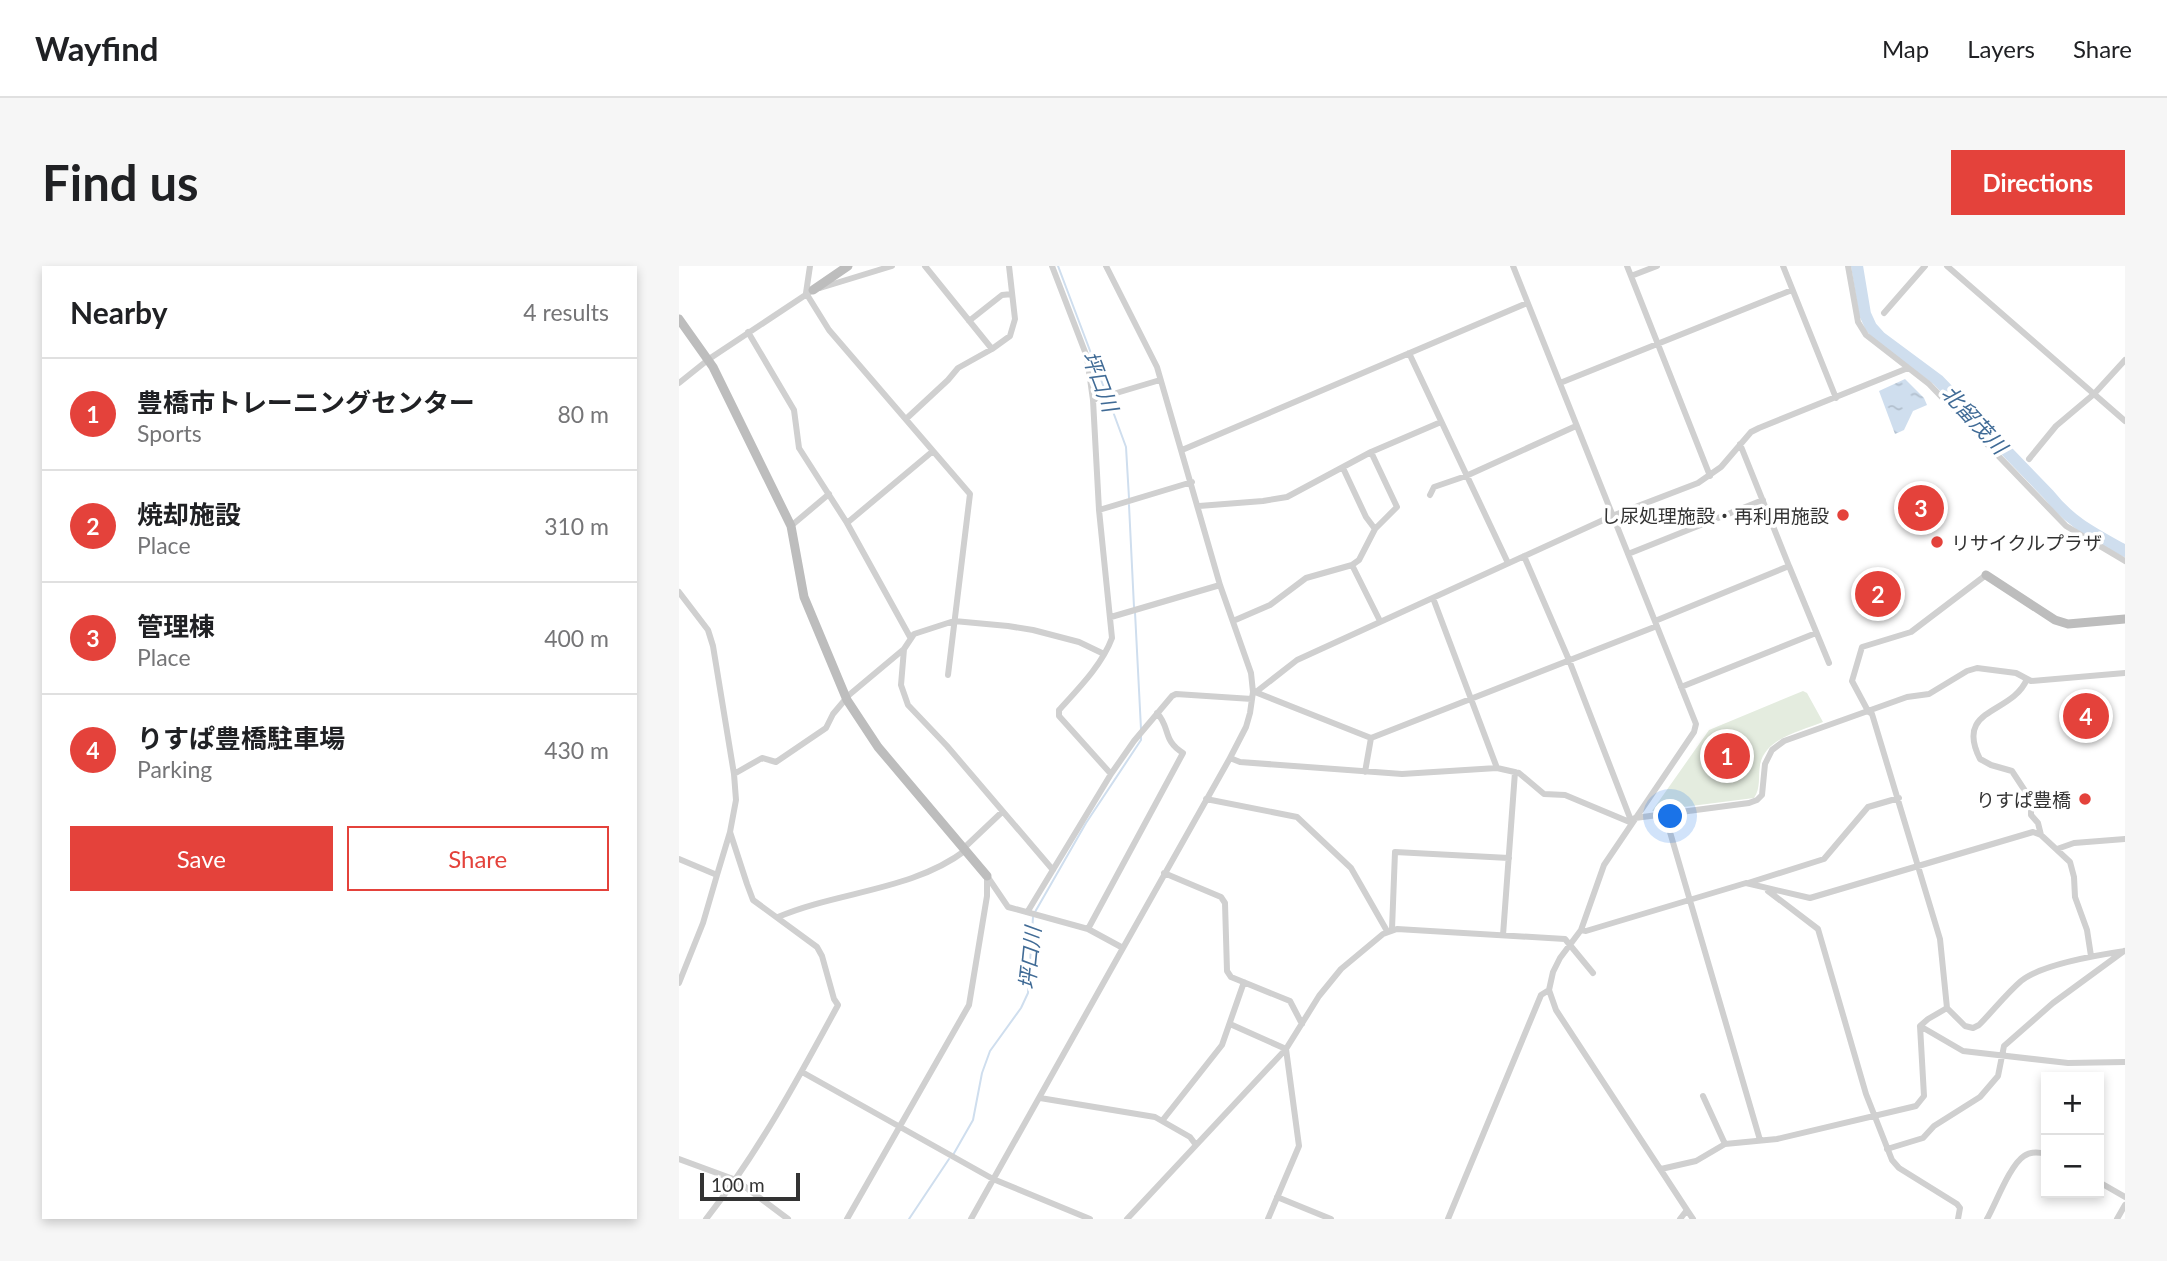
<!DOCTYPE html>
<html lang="en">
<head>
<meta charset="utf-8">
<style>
	:root { --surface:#fff; --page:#f6f6f6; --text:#202124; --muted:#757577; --line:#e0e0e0; --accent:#e4423b }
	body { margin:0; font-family:Lato,"Noto Sans JP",sans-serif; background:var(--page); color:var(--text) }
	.controls { position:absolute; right:21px; bottom:21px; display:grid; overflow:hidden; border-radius:0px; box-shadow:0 4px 10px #0003 }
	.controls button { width:63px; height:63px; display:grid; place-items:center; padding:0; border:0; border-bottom:2px solid var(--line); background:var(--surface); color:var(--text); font:35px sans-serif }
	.scale { position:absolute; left:21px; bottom:18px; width:100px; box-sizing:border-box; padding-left:7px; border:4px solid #333; border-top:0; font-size:19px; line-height:24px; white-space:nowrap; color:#333; -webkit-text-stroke:5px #fff; paint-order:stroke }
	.you { position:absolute; left:992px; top:551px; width:24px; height:24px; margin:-18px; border:5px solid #fff; border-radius:50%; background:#1a73e8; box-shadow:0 0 0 10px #1a73e833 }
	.badge { display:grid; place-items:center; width:46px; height:46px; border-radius:50%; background:var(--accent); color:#fff; font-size:23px; font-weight:700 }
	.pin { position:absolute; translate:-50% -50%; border:4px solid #fff; box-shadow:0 2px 7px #0006 }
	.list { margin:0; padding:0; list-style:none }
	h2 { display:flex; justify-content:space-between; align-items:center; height:91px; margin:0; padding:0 28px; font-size:30px }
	h2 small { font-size:23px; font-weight:400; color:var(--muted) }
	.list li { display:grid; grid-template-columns:46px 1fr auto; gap:21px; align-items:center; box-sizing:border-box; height:112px; padding:0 28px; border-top:2px solid var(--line) }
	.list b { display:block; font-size:26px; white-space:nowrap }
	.list p { margin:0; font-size:23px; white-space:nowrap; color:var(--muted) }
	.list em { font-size:23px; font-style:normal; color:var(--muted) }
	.actions { display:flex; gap:14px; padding:21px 28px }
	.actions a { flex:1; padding:16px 0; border:2px solid var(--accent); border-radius:0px; text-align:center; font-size:24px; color:var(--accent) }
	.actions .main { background:var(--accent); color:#fff }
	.map { position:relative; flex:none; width:1446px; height:953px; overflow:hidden; border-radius:0px }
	header { display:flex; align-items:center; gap:42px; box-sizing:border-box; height:98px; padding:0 35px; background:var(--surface); border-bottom:2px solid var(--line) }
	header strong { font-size:33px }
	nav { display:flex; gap:38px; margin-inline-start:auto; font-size:24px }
	.intro { display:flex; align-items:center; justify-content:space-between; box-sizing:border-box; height:168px; padding:0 42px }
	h1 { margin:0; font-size:49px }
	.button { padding:18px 32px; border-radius:0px; background:var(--accent); color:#fff; font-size:24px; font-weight:700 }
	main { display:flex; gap:42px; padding:0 42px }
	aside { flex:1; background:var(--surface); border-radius:0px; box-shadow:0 4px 10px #0003 }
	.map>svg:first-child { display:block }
	.green { fill:#e4ecdf }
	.water { fill:url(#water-ripples) }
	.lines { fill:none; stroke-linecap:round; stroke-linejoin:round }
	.stream { stroke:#cfdeee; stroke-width:2 }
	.river { stroke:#cfdeee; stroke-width:12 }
	.street { stroke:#d0d0d0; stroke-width:6 }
	.secondary { stroke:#bdbdbd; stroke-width:9 }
	.poi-dot { fill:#e4423b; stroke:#fff; stroke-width:2.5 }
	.labels { text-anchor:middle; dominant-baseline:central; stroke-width:7; stroke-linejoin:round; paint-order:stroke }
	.poi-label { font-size:19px; fill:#333; stroke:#fff; text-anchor:end }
	.water-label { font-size:21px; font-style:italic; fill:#406b96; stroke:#fff }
</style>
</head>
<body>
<header>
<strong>Wayfind</strong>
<nav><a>Map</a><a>Layers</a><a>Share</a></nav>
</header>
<div class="intro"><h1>Find us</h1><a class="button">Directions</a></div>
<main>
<aside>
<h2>Nearby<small>4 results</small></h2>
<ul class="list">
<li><span class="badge">1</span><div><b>豊橋市トレーニングセンター</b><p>Sports</p></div><em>80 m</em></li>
<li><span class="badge">2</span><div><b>焼却施設</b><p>Place</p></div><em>310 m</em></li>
<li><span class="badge">3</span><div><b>管理棟</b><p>Place</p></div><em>400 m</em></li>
<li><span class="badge">4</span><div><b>りすぱ豊橋駐車場</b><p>Parking</p></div><em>430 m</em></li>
</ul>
<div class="actions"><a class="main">Save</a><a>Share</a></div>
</aside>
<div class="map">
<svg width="1446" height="953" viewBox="0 0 1446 953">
	<defs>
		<pattern id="water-ripples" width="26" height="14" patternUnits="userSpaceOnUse" patternTransform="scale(1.75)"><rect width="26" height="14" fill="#cfdeee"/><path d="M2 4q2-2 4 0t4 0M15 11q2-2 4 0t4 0" fill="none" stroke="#b2bfcd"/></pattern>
	</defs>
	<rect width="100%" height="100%" fill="#fff"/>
	<path class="green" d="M 1124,425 L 1128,427 L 1144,456 C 1122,465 1086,472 1081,499 C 1079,511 1082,522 1075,532 L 973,545 L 1030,464 Z"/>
	<path class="water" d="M 1226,113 L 1245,132 L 1248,139 L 1234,145 L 1225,164 L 1216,168 L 1200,125 Z"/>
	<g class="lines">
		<path class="stream" d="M 379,0 L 427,127
			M 429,132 L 447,181 L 450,232
			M 450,239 L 455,341
			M 456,346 L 462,463
			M 356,646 L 407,557 L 462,474 L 462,469
			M 274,889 L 294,854 L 303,807 L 311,785 L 342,742 L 349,727 L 354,651
			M 230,953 L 270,893"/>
		<path class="river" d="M 1178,0 L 1186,48 L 1192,61 L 1201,71 L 1259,114 L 1370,229 C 1392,257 1416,268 1446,285"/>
		<path class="street" d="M 131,0 L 127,27 L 150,64 L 291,228 L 269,409
			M 246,0 L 313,83
			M 373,0 L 408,91 L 414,134 L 420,244 L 433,372 C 423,399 399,423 380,444 L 380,450 L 432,508
			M 427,0 L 478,101 L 541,319 L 572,407 L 574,426 L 571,447 L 567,461 L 551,492
			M 834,0 L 1017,458 L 1015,466 L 925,599 L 902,664 L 881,692 L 874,706 L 870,724 L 877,744 L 1008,944
			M 948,0 L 1031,210
			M 1104,0 L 1157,132
			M 1169,0 L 1179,56 L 1187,69 L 1250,118 L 1387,260 L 1446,295
			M 1268,0 L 1446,155
			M 952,10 L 978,0
			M 141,22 L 213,0
			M 1205,47 L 1246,0
			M 290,55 L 323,29 L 333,28
			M 69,66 L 115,144 L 120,182 L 168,257 L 231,371
			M 730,87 L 829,297
			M 0,117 L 30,93 L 131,26
			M 881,117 L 1113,24
			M 414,134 L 481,114
			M 227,153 L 269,114 L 279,102 L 313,83 L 331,70 L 336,53 L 330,0
			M 503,184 L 848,37
			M 1350,193 L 1377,160 L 1415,128 L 1446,94
			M 664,202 L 687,251 L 696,263
			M 751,229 L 755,221 L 787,210 L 897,160
			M 520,240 L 584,235 L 608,231 L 692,186 L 762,156
			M 420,244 L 513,216
			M 168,257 L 254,185
			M 112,260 L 150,228
			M 949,288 L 1084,234
			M 845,290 L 890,394 L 953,557
			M 673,299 L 680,294 L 696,263 L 718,241 L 692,186
			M 1110,300 L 1150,397
			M 1307,309 L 1232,366 L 1183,381 L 1173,415 L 1189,445 L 1193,448 L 1261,673 L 1268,742 L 1286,760 L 1294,762 L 1300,759 C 1314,745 1327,728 1342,715 C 1363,698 1419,689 1446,685
			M 0,326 L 29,364 L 34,380 L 55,508 L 57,534 L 51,566 L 68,618 L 74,634 L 138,681 L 143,690 L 155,733 L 159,739 C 119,813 79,887 27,953
			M 754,332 L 818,502
			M 432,351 L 541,319
			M 554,355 L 591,339 L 627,312 L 673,299 L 701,355
			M 976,355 L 1110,300 L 1061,178
			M 225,383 L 222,419 L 229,439 L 268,480 L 374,604
			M 1348,413 C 1333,449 1275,441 1301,493 L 1312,499 L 1333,505 L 1352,534 L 1352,549 L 1359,557 L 1362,569
			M 1002,421 L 1137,367
			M 576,426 L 692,472 L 978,360
			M 577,426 L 618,394 L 933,250 L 1019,217 L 1042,201 L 1072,166 L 1080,162 L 1229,102
			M 686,506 L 692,472
			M 55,508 L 83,492 L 97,496 L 147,462 L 154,448 L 170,429 L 225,383 L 235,368 L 275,355 L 329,360 L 354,364 L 400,376 L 425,388
			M 527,533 L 618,551 L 672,602 L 708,665
			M 986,549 L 1081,874
			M 956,552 L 1070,537 L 1078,534 L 1083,529 L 1086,498 L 1093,484 L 1105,475 L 1228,431 L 1250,428 L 1288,405 L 1298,402 L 1337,407 L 1352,415 L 1446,407
			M 285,582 L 323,546
			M 1378,583 L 1395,577 L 1446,573
			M 0,593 L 38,609 L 24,657 L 0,717
			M 485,607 L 542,631 L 546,637 L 548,705 L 552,711 L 611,735 L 623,758
			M 38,609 L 51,566
			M 1069,617 L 1145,593 L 1189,541 L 1220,532
			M 1089,625 L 1139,663 L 1187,828 L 1213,894 L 1220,902 L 1278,938 L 1281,942 L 1279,953
			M 349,645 L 432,508 L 455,475 L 493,430 L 497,428 L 573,433
			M 99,651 C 160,625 233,625 287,584
			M 409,663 L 504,487 C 483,474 492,462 478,447
			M 713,663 L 716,586 L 830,592
			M 902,664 L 907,665 L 1067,617 L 1131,632 L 1354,566 L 1362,569 L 1391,596 L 1395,611 L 1396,631 L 1408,664 L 1412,690
			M 824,669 L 836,506
			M 551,758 L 607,783 L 620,880 L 589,953
			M 1241,760 L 1284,785 L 1389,797 L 1446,796
			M 123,806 L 314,913 L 411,953
			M 1024,830 L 1046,878
			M 361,832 L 476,851 L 511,871 L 517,879
			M 483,855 L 543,779 L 565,716
			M 1208,883 L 1244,872 L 1255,860 L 1301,831 L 1319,810 L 1325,780 L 1374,737 L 1445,685
			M 0,893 L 57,914 L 109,953
			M 982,903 L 1017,895 L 1046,878 L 1098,873 L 1237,840 L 1245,830 L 1241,760 L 1249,753 L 1268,742
			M 1420,916 L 1446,931
			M 598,931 L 652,953
			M 168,953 L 290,739 L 308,630 L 308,610 L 329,641 L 409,663 L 444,682 L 551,492 L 561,496 L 723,508 L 818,502 L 840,507 L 865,528 L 886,529 L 953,557
			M 292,953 L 444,682
			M 448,953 L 607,783 L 640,730 L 662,703 L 704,668 L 718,663 L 886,673 L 914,707
			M 769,953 L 862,729 L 870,724
			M 1001,953 L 1008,944 L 1014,953
			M 1308,953 C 1317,937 1331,899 1345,890 C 1352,885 1360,886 1367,888
			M 1438,953 L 1446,939"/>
		<path class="secondary" d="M 134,24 L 169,0
			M 0,53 L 34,101 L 112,260 L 125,331 L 168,434 L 199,481 L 308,610
			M 1307,309 L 1376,354 L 1389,358 L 1446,353"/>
	</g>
	<g class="poi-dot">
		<circle cx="1164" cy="249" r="7"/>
		<circle cx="1258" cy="276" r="7"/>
		<circle cx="1406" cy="533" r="7"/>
	</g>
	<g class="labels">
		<g class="poi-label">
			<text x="1150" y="249">し尿処理施設・再利用施設</text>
			<text x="1272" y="276" text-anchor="start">リサイクルプラザ</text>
			<text x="1392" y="533">りすぱ豊橋</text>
		</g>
		<g class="water-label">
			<text transform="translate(422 115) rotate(69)">坪口川</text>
			<text transform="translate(1296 153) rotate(47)">北留茂川</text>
			<text transform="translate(350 692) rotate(-84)">坪口川</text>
		</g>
	</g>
</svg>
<div class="controls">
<button>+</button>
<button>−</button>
</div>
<div class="scale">100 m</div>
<div class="you"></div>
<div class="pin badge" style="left:1048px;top:490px">1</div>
<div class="pin badge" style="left:1199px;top:328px">2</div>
<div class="pin badge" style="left:1242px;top:242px">3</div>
<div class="pin badge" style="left:1407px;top:450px">4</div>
</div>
</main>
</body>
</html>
